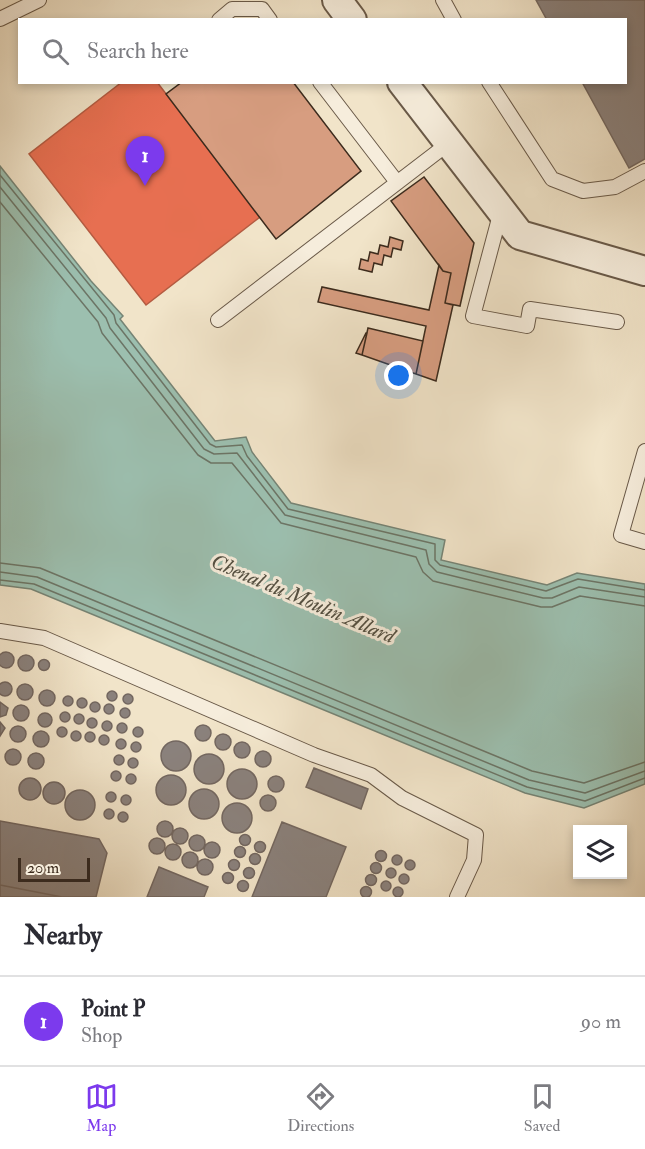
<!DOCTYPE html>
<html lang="en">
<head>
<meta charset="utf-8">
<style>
	:root { --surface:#fff; --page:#f2f2f3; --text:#2b2b33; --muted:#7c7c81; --line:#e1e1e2; --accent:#7c3aed }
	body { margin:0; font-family:"IM FELL Double Pica",serif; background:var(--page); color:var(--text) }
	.controls { position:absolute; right:18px; bottom:18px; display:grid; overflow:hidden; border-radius:0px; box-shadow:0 3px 9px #0003 }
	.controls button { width:54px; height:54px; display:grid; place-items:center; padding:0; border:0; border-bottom:2px solid var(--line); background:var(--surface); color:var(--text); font:30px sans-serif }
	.scale { position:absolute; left:18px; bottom:15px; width:72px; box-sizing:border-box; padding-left:6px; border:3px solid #3c2b1d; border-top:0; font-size:16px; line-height:21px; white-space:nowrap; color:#3c2b1d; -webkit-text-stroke:4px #f6eddc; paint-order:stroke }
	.you { position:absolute; left:399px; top:376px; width:21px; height:21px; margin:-15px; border:4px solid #fff; border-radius:50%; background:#1a73e8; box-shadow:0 0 0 9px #1a73e833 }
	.badge { display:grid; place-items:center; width:39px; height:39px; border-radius:50%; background:var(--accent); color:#fff; font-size:20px; font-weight:700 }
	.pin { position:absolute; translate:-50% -50px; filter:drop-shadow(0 2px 3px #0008) }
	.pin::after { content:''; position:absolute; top:32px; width:21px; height:18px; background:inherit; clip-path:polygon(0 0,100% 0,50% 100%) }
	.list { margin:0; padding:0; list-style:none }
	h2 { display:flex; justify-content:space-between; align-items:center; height:78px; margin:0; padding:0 24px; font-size:26px }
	h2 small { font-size:20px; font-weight:400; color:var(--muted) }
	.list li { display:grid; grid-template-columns:39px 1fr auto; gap:18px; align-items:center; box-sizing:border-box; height:90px; padding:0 24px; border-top:2px solid var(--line) }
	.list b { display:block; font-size:22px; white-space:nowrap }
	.list p { margin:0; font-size:20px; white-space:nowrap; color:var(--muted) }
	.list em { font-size:20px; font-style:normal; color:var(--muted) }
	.icon { flex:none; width:33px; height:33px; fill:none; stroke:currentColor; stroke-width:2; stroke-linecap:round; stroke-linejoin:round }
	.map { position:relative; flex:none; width:645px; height:897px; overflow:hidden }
	.search { position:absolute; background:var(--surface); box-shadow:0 3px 9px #0003; left:18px; right:18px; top:18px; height:66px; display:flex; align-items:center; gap:15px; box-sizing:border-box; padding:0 21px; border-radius:0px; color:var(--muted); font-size:22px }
	.sheet { height:168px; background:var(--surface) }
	nav { display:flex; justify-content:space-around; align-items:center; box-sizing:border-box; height:84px; border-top:2px solid var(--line); background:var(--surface); font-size:16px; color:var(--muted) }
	nav a { display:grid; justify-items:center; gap:3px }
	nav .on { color:var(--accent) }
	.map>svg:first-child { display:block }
	.water { fill:#9cbfaf; stroke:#768475; stroke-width:1.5 }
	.shops { fill:#e76f51; stroke:#b45b41; stroke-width:1.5 }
	.industry { fill:#8a817c; stroke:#736760; stroke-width:1.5 }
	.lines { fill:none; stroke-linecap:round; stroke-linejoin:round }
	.shore { stroke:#6c7566; stroke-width:1.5 }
	.building { fill:#d79d80; stroke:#3c2b1d; stroke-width:1.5 }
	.lane-casing { stroke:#695948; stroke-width:16 }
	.street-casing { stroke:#695948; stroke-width:32 }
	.lane { stroke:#f6eddc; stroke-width:14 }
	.street { stroke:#f6eddc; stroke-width:28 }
	.labels { text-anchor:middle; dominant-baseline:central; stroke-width:6; stroke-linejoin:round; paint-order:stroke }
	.water-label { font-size:21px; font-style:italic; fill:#545042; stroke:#f6eddc }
</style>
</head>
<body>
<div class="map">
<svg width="645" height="897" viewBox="0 0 645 897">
	<rect width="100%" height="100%" fill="#f1e4c9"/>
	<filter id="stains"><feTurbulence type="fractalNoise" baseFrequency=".00333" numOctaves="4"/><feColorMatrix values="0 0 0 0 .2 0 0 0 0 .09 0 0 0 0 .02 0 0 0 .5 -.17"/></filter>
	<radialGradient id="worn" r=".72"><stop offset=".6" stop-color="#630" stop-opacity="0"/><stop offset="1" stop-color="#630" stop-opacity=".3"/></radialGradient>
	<path class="water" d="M 0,166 L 91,281 L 123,316 L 120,319 L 215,441 L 246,437 L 252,452 L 291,503 L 445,540 L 441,560 L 547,585 L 577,573 L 645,584 L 645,784 L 584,808 L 525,793 L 31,589 L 0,585 Z"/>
	<path class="shops" d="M 122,82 L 157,82 L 260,217 L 146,305 L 29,154 Z"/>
	<path class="industry" d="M 536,0 L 645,0 L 645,159 L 629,168 L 582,82 L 626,82 L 626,20 L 547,20 Z
		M-2 660a8 8 0 1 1 16 0a8 8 0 1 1-16 0Z
		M18 663a8 8 0 1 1 16 0a8 8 0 1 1-16 0Z
		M38.5 665a5.5 5.5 0 1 1 11 0a5.5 5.5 0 1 1-11 0Z
		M-2 689a7 7 0 1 1 14 0a7 7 0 1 1-14 0Z
		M17 692a8 8 0 1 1 16 0a8 8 0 1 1-16 0Z
		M39 698a8 8 0 1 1 16 0a8 8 0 1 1-16 0Z
		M107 696a5 5 0 1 1 10 0a5 5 0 1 1-10 0Z
		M123 699a5 5 0 1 1 10 0a5 5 0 1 1-10 0Z
		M63 701a5 5 0 1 1 10 0a5 5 0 1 1-10 0Z
		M77 703a5 5 0 1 1 10 0a5 5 0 1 1-10 0Z
		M90 707a5 5 0 1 1 10 0a5 5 0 1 1-10 0Z
		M 0,702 L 8,708 L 6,715 L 0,717 Z
		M104 709a5 5 0 1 1 10 0a5 5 0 1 1-10 0Z
		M13 713a8 8 0 1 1 16 0a8 8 0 1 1-16 0Z
		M120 713a5 5 0 1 1 10 0a5 5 0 1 1-10 0Z
		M60 717a5 5 0 1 1 10 0a5 5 0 1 1-10 0Z
		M38 720a7 7 0 1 1 14 0a7 7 0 1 1-14 0Z
		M74 719a5 5 0 1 1 10 0a5 5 0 1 1-10 0Z
		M87 723a5 5 0 1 1 10 0a5 5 0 1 1-10 0Z
		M102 726a5 5 0 1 1 10 0a5 5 0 1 1-10 0Z
		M 0,722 L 5,728 L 0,736 Z
		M117 728a5 5 0 1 1 10 0a5 5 0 1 1-10 0Z
		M195 733a8 8 0 1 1 16 0a8 8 0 1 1-16 0Z
		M10 734a8 8 0 1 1 16 0a8 8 0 1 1-16 0Z
		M133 732a5 5 0 1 1 10 0a5 5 0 1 1-10 0Z
		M57 732a5 5 0 1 1 10 0a5 5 0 1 1-10 0Z
		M71 736a5 5 0 1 1 10 0a5 5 0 1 1-10 0Z
		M33 739a8 8 0 1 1 16 0a8 8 0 1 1-16 0Z
		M85 737a5 5 0 1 1 10 0a5 5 0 1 1-10 0Z
		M215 742a8 8 0 1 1 16 0a8 8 0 1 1-16 0Z
		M99 740a5 5 0 1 1 10 0a5 5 0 1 1-10 0Z
		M116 744a5 5 0 1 1 10 0a5 5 0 1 1-10 0Z
		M161 756a15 15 0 1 1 30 0a15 15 0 1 1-30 0Z
		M234 750a8 8 0 1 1 16 0a8 8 0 1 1-16 0Z
		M131 747a5 5 0 1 1 10 0a5 5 0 1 1-10 0Z
		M5 757a8 8 0 1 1 16 0a8 8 0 1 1-16 0Z
		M255 759a8 8 0 1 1 16 0a8 8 0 1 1-16 0Z
		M28 761a8 8 0 1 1 16 0a8 8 0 1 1-16 0Z
		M194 769a15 15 0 1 1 30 0a15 15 0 1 1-30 0Z
		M114 760a5 5 0 1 1 10 0a5 5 0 1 1-10 0Z
		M128 763a5 5 0 1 1 10 0a5 5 0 1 1-10 0Z
		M 314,768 L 368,789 L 361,809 L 306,787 Z
		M227 784a15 15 0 1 1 30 0a15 15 0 1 1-30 0Z
		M111 776a5 5 0 1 1 10 0a5 5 0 1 1-10 0Z
		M126 779a5 5 0 1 1 10 0a5 5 0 1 1-10 0Z
		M156 790a15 15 0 1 1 30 0a15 15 0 1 1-30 0Z
		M268 784a8 8 0 1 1 16 0a8 8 0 1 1-16 0Z
		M19 789a11 11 0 1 1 22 0a11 11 0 1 1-22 0Z
		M43 793a11 11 0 1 1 22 0a11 11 0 1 1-22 0Z
		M189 804a15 15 0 1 1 30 0a15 15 0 1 1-30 0Z
		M65 805a15 15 0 1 1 30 0a15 15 0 1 1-30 0Z
		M106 797a5 5 0 1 1 10 0a5 5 0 1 1-10 0Z
		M121 800a5 5 0 1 1 10 0a5 5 0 1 1-10 0Z
		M260 803a8 8 0 1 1 16 0a8 8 0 1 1-16 0Z
		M222 818a15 15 0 1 1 30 0a15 15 0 1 1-30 0Z
		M104 814a5 5 0 1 1 10 0a5 5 0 1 1-10 0Z
		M118 817a5 5 0 1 1 10 0a5 5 0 1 1-10 0Z
		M 0,821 L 99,839 L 107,853 L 96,897 L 62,897 L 0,885 Z
		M157 829a8 8 0 1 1 16 0a8 8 0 1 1-16 0Z
		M 282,822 L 346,847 L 326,897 L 252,897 Z
		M172 836a8 8 0 1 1 16 0a8 8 0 1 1-16 0Z
		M239.5 840a5.5 5.5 0 1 1 11 0a5.5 5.5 0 1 1-11 0Z
		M189 843a8 8 0 1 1 16 0a8 8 0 1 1-16 0Z
		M149 846a8 8 0 1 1 16 0a8 8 0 1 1-16 0Z
		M254.5 847a5.5 5.5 0 1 1 11 0a5.5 5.5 0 1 1-11 0Z
		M204 850a8 8 0 1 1 16 0a8 8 0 1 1-16 0Z
		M165 852a8 8 0 1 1 16 0a8 8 0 1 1-16 0Z
		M234.5 852a5.5 5.5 0 1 1 11 0a5.5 5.5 0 1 1-11 0Z
		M375.5 856a5.5 5.5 0 1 1 11 0a5.5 5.5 0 1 1-11 0Z
		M182 860a8 8 0 1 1 16 0a8 8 0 1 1-16 0Z
		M249.5 859a5.5 5.5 0 1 1 11 0a5.5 5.5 0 1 1-11 0Z
		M392 860a5 5 0 1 1 10 0a5 5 0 1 1-10 0Z
		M197 867a8 8 0 1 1 16 0a8 8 0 1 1-16 0Z
		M228.5 865a5.5 5.5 0 1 1 11 0a5.5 5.5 0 1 1-11 0Z
		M405 865a5 5 0 1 1 10 0a5 5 0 1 1-10 0Z
		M370.5 868a5.5 5.5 0 1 1 11 0a5.5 5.5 0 1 1-11 0Z
		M 159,867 L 208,887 L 204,897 L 147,897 Z
		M243.5 873a5.5 5.5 0 1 1 11 0a5.5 5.5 0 1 1-11 0Z
		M386 873a5 5 0 1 1 10 0a5 5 0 1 1-10 0Z
		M222.5 878a5.5 5.5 0 1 1 11 0a5.5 5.5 0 1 1-11 0Z
		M399 879a5 5 0 1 1 10 0a5 5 0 1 1-10 0Z
		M365.5 880a5.5 5.5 0 1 1 11 0a5.5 5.5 0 1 1-11 0Z
		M237.5 886a5.5 5.5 0 1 1 11 0a5.5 5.5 0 1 1-11 0Z
		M381 886a5 5 0 1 1 10 0a5 5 0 1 1-10 0Z
		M 0,885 L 62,897 L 0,897 Z
		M360.5 892a5.5 5.5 0 1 1 11 0a5.5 5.5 0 1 1-11 0Z
		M393 892a5 5 0 1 1 10 0a5 5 0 1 1-10 0Z"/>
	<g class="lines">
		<path class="shore" d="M 0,175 L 114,315 L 116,323 L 210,444 L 216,447 L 242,445 L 247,456 L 288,509 L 435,544 L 435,560 L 440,565 L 546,591 L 578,579 L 645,590
			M 0,187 L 106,318 L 110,328 L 204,449 L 214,454 L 237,453 L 285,515 L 426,550 L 429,564 L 437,572 L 543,598 L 552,598 L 579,587 L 645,597
			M 0,202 L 98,322 L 102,333 L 198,455 L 211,463 L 232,463 L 281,523 L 416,557 L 423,572 L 433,581 L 541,607 L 552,607 L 580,596 L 645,606
			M 0,563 L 40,568 L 532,771 L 584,783 L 645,762
			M 0,572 L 37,577 L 529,780 L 585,793 L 645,771
			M 0,580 L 34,584 L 527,787 L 585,801 L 645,778"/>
	</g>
	<path class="building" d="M 182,82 L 293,82 L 361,171 L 276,239 L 166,94 Z
		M 424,177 L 474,243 L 460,306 L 445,303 L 451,273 L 443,271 L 391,201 Z
		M 390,237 L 403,241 L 401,250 L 393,248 L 391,257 L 384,255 L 382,265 L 374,263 L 372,272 L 359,269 L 361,259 L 368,261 L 370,252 L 378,254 L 380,245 L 388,247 Z
		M 439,265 L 443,271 L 451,273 L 445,303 L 453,305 L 436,381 L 416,374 L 426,326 L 318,302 L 322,287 L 429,310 Z
		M 368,328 L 423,341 L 416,374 L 362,355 Z
		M 366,333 L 367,333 L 362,355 L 356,353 Z"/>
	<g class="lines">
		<defs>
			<path id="lane" d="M 443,0 L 454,20
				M 0,19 L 39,0
				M 219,20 L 232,9 L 262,9 L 270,20
				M 320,82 L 396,181
				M 489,82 L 552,179 L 583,191 L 615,187 L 645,171
				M 501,211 L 473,316 L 527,326 L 530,309 L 617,322
				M 218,320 L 449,143
				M 645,451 L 621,535 L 645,542
				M 0,631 L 44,638 L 314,755 L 371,775 L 402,798 L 476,835 L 474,860 L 457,897"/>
			<path id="street" d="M 337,0 L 352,20
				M 402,82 L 520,235 L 645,271"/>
		</defs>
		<use href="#lane" class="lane-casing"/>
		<use href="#street" class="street-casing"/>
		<use href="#lane" class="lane"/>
		<use href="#street" class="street"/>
	</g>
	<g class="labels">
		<g class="water-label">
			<text transform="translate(303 599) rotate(23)">Chenal du Moulin Allard</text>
		</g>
	</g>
	<rect width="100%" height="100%" filter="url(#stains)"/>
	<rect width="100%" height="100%" fill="url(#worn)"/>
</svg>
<div class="controls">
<button><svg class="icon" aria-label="layers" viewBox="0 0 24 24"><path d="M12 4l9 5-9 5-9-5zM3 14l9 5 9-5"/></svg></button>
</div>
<div class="scale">20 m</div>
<div class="you"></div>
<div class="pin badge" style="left:145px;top:186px">1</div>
<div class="search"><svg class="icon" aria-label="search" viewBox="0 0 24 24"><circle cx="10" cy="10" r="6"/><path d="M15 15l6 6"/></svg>Search here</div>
</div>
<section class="sheet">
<h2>Nearby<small></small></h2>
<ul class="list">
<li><span class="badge">1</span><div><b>Point P</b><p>Shop</p></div><em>90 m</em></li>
</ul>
</section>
<nav>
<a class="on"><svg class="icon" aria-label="map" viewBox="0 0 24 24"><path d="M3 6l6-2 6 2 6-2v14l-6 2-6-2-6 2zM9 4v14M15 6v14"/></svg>Map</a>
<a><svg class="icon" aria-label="directions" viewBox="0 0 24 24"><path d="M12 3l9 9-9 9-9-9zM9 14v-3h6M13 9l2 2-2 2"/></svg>Directions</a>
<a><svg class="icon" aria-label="saved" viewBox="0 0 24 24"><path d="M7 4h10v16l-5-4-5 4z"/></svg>Saved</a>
</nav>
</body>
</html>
